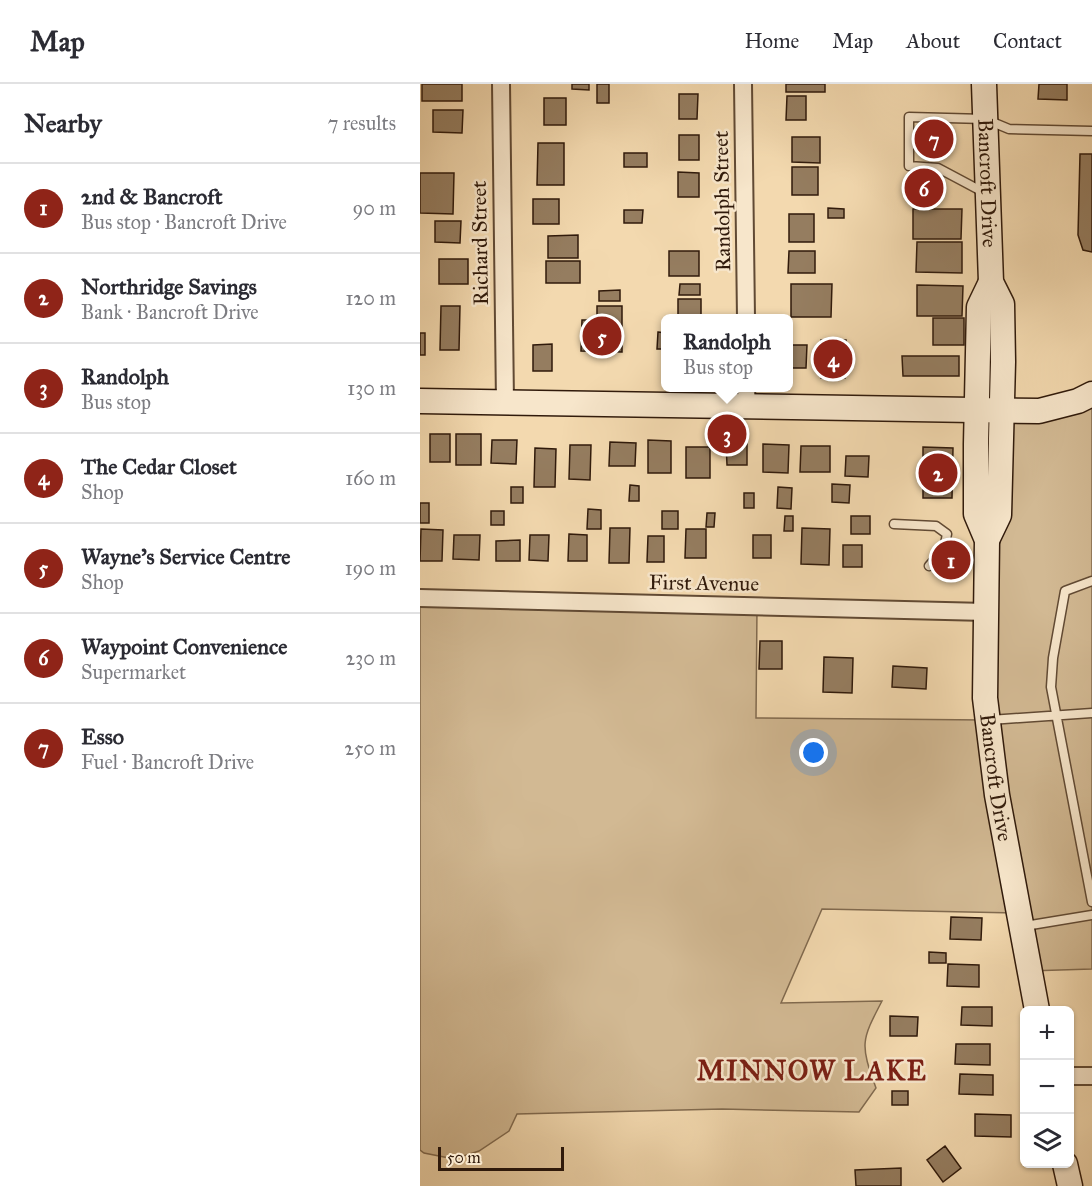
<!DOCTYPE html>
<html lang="en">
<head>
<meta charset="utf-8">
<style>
	:root { --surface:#fff; --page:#f2f2f3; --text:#2b2b33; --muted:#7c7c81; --line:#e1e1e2; --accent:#8f2418 }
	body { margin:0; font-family:"IM FELL Great Primer",serif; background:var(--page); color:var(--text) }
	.controls { position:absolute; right:18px; bottom:18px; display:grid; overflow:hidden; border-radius:9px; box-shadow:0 2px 4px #0004 }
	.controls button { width:54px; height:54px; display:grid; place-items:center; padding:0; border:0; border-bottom:2px solid var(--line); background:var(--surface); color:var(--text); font:30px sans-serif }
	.scale { position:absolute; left:18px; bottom:15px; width:126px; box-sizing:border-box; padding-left:6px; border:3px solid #301a0b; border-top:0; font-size:16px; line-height:21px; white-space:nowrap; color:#301a0b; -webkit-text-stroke:4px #f7e6cb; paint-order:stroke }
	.you { position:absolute; left:394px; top:669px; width:21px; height:21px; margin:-15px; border:4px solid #fff; border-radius:50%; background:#1a73e8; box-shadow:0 0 0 9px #1a73e833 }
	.badge { display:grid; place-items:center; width:39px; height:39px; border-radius:50%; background:var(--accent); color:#fff; font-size:20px; font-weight:700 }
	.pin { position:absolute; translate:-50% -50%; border:3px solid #fff; box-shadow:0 2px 6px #0006 }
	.popup { position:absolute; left:241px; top:230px; width:132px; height:78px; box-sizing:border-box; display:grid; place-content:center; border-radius:9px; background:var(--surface); filter:drop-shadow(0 2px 4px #0005); font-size:20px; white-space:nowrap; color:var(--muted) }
	.popup b { font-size:22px; color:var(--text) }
	.popup::after { content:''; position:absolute; left:50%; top:100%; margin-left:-12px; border:12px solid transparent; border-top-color:var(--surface) }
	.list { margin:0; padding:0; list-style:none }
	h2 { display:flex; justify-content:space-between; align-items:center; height:78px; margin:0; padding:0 24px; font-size:26px }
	h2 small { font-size:20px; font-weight:400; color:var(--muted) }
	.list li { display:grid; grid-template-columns:39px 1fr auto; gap:18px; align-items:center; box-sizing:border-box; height:90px; padding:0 24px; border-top:2px solid var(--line) }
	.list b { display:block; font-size:22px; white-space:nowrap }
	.list p { margin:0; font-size:20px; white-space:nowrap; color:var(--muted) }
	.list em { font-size:20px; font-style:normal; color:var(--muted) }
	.icon { flex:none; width:33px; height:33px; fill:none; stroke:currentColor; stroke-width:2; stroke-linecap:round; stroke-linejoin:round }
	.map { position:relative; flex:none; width:672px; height:1102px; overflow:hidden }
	header { display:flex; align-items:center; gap:36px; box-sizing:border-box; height:84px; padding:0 30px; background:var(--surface); border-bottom:2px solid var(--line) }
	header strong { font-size:28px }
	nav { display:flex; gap:33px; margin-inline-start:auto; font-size:21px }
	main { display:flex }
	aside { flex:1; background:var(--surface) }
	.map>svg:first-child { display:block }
	.green { fill:#d2b993; stroke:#816a4f; stroke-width:1.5 }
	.building { fill:#957d60; stroke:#301a0b; stroke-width:1.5 }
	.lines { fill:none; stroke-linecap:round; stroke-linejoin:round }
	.lane-casing { stroke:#614a34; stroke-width:11 }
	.street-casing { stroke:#614a34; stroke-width:20 }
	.secondary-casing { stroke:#301a0b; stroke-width:27 }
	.lane { stroke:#f7e6cb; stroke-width:8 }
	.street { stroke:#f7e6cb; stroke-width:16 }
	.secondary { stroke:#f7e6cb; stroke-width:24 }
	.labels { text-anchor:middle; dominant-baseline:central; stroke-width:5; stroke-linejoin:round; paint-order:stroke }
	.street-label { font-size:21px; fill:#301a0b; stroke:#f7e6cb }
	.district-label { font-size:27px; font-weight:bold; letter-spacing:1.5px; fill:#7a1f14; stroke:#f7e6cb }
</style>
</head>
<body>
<header>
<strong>Map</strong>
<nav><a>Home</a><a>Map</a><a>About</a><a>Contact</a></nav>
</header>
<main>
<aside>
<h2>Nearby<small>7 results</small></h2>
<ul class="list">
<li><span class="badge">1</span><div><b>2nd &amp; Bancroft</b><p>Bus stop · Bancroft Drive</p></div><em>90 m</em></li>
<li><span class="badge">2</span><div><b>Northridge Savings</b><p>Bank · Bancroft Drive</p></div><em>120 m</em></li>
<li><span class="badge">3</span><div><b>Randolph</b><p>Bus stop</p></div><em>130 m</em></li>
<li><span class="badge">4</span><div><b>The Cedar Closet</b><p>Shop</p></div><em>160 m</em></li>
<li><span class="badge">5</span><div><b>Wayne's Service Centre</b><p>Shop</p></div><em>190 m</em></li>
<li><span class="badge">6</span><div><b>Waypoint Convenience</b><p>Supermarket</p></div><em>230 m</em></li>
<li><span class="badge">7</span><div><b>Esso</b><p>Fuel · Bancroft Drive</p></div><em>250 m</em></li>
</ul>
</aside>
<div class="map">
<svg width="672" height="1102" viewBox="0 0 672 1102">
	<rect width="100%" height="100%" fill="#f3d9af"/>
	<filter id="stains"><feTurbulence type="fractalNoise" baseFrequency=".00333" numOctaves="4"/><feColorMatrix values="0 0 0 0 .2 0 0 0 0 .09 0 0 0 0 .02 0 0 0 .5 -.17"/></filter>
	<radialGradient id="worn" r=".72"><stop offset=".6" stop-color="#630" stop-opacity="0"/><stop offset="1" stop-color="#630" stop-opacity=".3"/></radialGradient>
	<path class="green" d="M 672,312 L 672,885 L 608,887 L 596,829 L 402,825 L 361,919 L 462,917 C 441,957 440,960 456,1004 L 439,1028 L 302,1025 L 97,1030 L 89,1047 L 59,1067 L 34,1075 L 4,1069 L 0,1066 L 0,515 L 337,524 L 336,634 L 565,636 L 582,327 Z"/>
	<path class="building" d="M 2,0 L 42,0 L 42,17 L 2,17 Z
		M 152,0 L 169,0 L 169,6 L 152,5 Z
		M 177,0 L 189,0 L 189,19 L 177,19 Z
		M 366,0 L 405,0 L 405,8 L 366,8 Z
		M 619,0 L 647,0 L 647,16 L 618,15 Z
		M 259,10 L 278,10 L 277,35 L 259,35 Z
		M 367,12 L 386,12 L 386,36 L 366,36 Z
		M 124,14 L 146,14 L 146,41 L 124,41 Z
		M 13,26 L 43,26 L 42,49 L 13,48 Z
		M 495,45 L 533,45 L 533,65 L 496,65 Z
		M 259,51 L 279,51 L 279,76 L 259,76 Z
		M 372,53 L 400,53 L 400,79 L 372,78 Z
		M 118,59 L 144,59 L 144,101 L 117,101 Z
		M 204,69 L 227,69 L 227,83 L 204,83 Z
		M 660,70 L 672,70 L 672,168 L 663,166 L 658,151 Z
		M 372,83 L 398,83 L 398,111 L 372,111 Z
		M 258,88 L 279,89 L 279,113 L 258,113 Z
		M 0,89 L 34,89 L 33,130 L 0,129 Z
		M 485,95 L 523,96 L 523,112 L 485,111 Z
		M 113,115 L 139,115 L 139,140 L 113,140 Z
		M 408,124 L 424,125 L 424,134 L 408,134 Z
		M 493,125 L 542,125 L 541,155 L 493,155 Z
		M 204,126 L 223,126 L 222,139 L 204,139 Z
		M 369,130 L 394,130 L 394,158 L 369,158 Z
		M 15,137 L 41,137 L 40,159 L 15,158 Z
		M 158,151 L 158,174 L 128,174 L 128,152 Z
		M 497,158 L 542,158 L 542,189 L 496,188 Z
		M 249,167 L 279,167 L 279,192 L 249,192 Z
		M 369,167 L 395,167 L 395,189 L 368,189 Z
		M 19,175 L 48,175 L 48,200 L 19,200 Z
		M 126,177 L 160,177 L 160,199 L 126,199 Z
		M 260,200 L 280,200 L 280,211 L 259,211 Z
		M 371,200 L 412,200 L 411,233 L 371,233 Z
		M 497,201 L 543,202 L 542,232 L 497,232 Z
		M 200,206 L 200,217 L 179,217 L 179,207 Z
		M 258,215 L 281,215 L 281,234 L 258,234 Z
		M 21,222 L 40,222 L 39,266 L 20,266 Z
		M 177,222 L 202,222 L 202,268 L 161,267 L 162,236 L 177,236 Z
		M 513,234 L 544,234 L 544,261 L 513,261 Z
		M 238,248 L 246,249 L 246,265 L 237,265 Z
		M 0,249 L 5,249 L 5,271 L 0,271 Z
		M 401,256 L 426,256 L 425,294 L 401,294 Z
		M 132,260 L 132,287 L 113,287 L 113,261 Z
		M 368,261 L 387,261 L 386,284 L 368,284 Z
		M 482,272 L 539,272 L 539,292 L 483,292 Z
		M 10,350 L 30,350 L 30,378 L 10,378 Z
		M 36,350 L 61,350 L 61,381 L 36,381 Z
		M 72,356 L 97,356 L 96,380 L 71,379 Z
		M 228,356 L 251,357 L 251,389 L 228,389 Z
		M 190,358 L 216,359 L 215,382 L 189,382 Z
		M 306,358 L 327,358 L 327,381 L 307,381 Z
		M 343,360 L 369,361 L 368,389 L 343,388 Z
		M 150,361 L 171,361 L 170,396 L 149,395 Z
		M 381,362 L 410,362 L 410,388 L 380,388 Z
		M 266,363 L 290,363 L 290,394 L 266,394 Z
		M 503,363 L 533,364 L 532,414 L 503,414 Z
		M 115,364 L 136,365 L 135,403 L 114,403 Z
		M 426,372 L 449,372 L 448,393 L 425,392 Z
		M 412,400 L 430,401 L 429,419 L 412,418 Z
		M 210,401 L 219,402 L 219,417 L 209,417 Z
		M 91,403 L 103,403 L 103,419 L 91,419 Z
		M 358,403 L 372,404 L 371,425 L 357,424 Z
		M 324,409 L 334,409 L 334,424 L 324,424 Z
		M 0,419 L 9,419 L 9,439 L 0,439 Z
		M 168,425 L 181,426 L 181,445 L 167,445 Z
		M 71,427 L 84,427 L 84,441 L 71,441 Z
		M 242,427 L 258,427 L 258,445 L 242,445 Z
		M 287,429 L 295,429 L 294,443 L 286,443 Z
		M 365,432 L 373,432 L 373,447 L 364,447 Z
		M 431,432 L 450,432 L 450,450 L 431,450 Z
		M 190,444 L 210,444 L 209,479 L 189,479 Z
		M 382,444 L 410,445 L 409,481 L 381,480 Z
		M 1,445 L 23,446 L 22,477 L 0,477 Z
		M 266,445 L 286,445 L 286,474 L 265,474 Z
		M 149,450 L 167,451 L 167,477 L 148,477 Z
		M 34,451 L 60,451 L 59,476 L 33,475 Z
		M 110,451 L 129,451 L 128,477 L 109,476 Z
		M 333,451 L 351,451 L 351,474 L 333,474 Z
		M 228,452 L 244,452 L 244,478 L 227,478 Z
		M 100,456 L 100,477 L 76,477 L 76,457 Z
		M 423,461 L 442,461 L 442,483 L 423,483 Z
		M 340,557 L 362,557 L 362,585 L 339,585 Z
		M 404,573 L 433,574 L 432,609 L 403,608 Z
		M 473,582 L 507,584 L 506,605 L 472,603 Z
		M 531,833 L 562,834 L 561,856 L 530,855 Z
		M 509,868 L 526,869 L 526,879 L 509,879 Z
		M 528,880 L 559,881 L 559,903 L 527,902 Z
		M 542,923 L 572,923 L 572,942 L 541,941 Z
		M 470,932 L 498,933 L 497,952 L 470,952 Z
		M 536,960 L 570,960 L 570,981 L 535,980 Z
		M 540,990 L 573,991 L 573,1011 L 539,1010 Z
		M 472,1007 L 488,1007 L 488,1021 L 472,1021 Z
		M 555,1030 L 591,1031 L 591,1053 L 555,1052 Z
		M 525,1062 L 541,1084 L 523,1098 L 507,1076 Z
		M 481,1084 L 481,1102 L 436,1102 L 435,1086 Z"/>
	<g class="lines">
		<defs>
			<path id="lane" d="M 565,109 L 518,84 L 489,82 L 489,33 L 565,35 L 589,45 L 672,47
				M 474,440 L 516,442 L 527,450 L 524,465 L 509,482
				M 672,497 L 645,507 L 633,574 L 631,603 L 672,818
				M 570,636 L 672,629
				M 605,842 L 672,831"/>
			<path id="street" d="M 81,0 L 85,318
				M 323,0 L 326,234
				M 326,304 L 327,323
				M 0,514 L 566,528
				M 650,992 L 672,992"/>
			<g id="secondary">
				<path id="s1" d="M 564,0 L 571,198 L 582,220 L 583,278 L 579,431 L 567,456"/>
				<path id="s2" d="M 571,198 L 559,223 L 556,360 L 556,430 L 567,456 L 565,614 L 577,711 L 617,926"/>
				<path d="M 0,317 L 619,327 L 658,317 L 672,310"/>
				<path d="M 645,1080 L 650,1102"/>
			</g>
		</defs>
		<use href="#lane" class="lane-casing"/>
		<use href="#street" class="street-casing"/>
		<use href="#secondary" class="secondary-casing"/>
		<use href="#lane" class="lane"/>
		<use href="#street" class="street"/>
		<use href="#secondary" class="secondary"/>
	</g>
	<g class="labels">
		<g class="street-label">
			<text stroke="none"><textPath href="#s1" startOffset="99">Bancroft Drive</textPath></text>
			<text transform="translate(302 117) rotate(-91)">Randolph Street</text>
			<text transform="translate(60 159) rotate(-91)">Richard Street</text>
			<text transform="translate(284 499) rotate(1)">First Avenue</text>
			<text stroke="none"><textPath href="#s2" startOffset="501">Bancroft Drive</textPath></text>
		</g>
		<g class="district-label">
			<text x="392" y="986">MINNOW LAKE</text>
		</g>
	</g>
	<rect width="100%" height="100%" filter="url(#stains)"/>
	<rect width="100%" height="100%" fill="url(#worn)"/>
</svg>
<div class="controls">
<button>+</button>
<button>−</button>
<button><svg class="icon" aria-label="layers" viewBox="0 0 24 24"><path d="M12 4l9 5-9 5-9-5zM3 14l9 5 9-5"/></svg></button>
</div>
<div class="scale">50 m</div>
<div class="you"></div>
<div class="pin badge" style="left:531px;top:476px">1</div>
<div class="pin badge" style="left:518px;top:389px">2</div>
<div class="pin badge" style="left:307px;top:350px">3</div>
<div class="popup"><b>Randolph</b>Bus stop</div>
<div class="pin badge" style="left:413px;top:275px">4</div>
<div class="pin badge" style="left:182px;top:252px">5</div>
<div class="pin badge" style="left:504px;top:104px">6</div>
<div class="pin badge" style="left:514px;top:55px">7</div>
</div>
</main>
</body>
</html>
